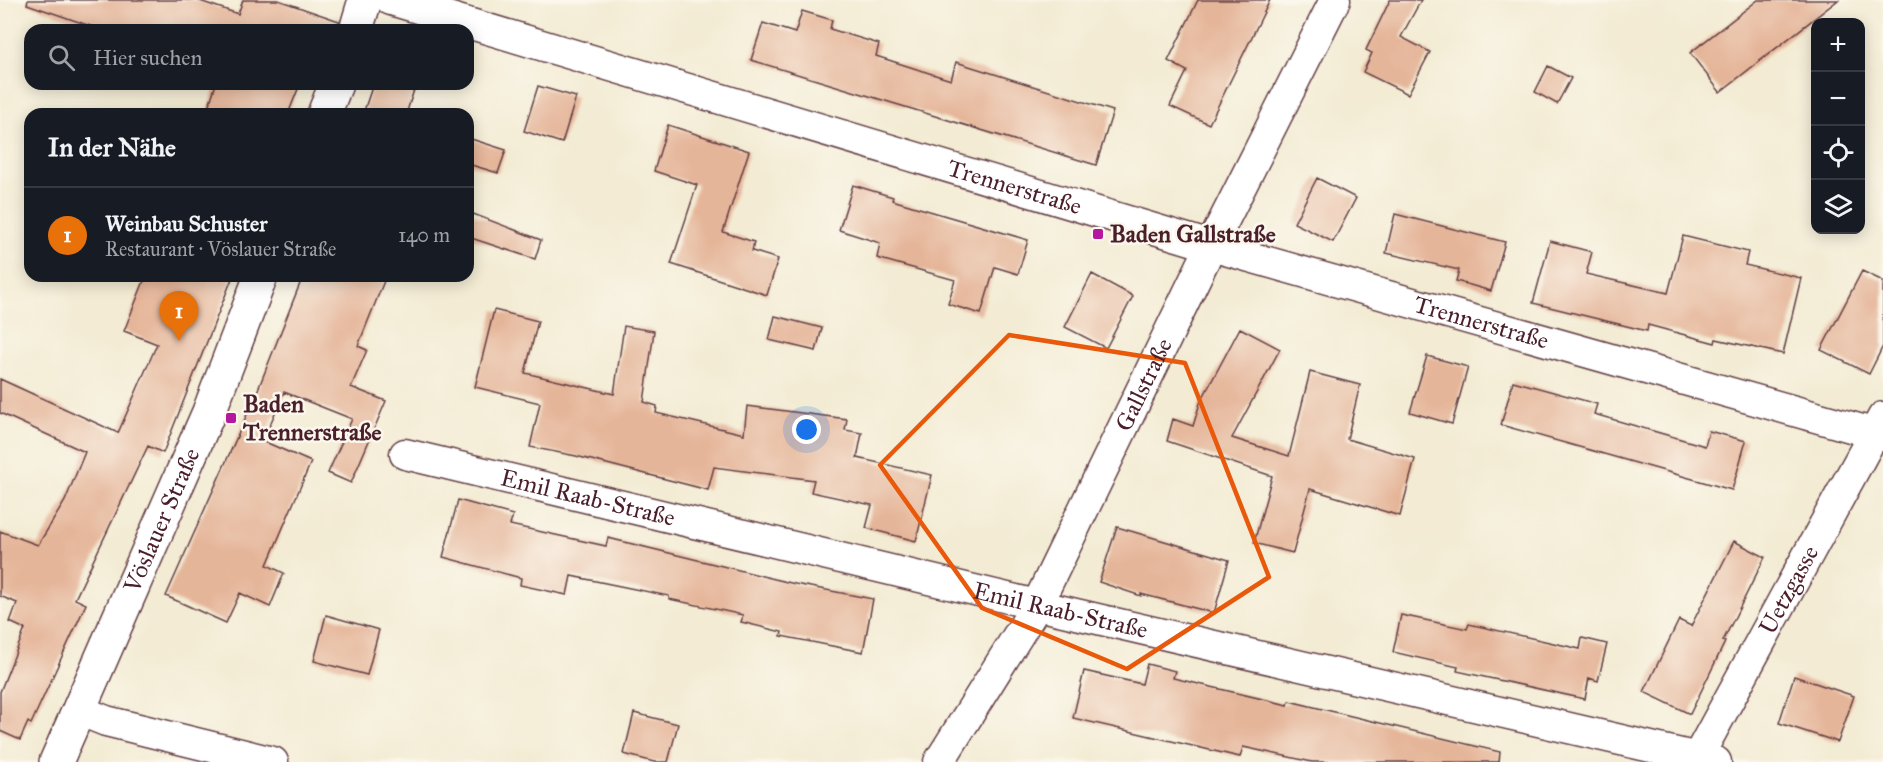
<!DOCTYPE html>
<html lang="de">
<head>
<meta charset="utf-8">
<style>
	:root { --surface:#171b24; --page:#242831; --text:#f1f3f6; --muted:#9ea1a6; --line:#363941; --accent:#7c3aed }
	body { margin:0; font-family:"IM FELL Great Primer",serif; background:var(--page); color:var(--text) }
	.controls { position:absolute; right:18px; top:18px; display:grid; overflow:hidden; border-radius:12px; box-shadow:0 3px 15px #0003 }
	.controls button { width:54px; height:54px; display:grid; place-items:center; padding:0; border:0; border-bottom:2px solid var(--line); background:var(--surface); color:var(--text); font:30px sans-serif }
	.you { position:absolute; left:807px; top:430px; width:21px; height:21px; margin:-15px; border:4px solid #fff; border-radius:50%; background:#1a73e8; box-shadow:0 0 0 9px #1a73e833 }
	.badge { display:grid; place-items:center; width:39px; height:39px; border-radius:50%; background:var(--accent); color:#fff; font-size:20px; font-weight:700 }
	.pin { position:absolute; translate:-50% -50px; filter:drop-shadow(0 2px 3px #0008) }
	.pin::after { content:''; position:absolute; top:32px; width:21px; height:18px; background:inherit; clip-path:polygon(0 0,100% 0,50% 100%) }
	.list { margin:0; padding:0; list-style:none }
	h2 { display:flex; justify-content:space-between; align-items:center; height:78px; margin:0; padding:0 24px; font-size:26px }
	h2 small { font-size:20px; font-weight:400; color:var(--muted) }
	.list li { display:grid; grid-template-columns:39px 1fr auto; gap:18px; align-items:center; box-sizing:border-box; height:96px; padding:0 24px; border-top:2px solid var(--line) }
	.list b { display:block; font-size:22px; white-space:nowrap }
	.list p { margin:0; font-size:20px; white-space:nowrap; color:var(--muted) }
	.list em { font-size:20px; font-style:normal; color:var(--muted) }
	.icon { flex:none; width:33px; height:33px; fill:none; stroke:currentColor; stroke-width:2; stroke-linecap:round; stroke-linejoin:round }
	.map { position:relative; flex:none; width:1883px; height:762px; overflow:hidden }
	.search { position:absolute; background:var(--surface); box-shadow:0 3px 15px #0003; left:24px; top:24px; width:450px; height:66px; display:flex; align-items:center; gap:15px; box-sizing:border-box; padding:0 21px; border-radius:18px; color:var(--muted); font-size:22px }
	.panel { position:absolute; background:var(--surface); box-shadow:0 3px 15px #0003; left:24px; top:108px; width:450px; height:174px; border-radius:18px }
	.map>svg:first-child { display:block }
	.building { fill:#e5b599 }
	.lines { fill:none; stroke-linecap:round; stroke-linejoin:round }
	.minor-casing { stroke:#633e44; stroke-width:33 }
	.tertiary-casing { stroke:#633e44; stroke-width:36 }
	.minor { stroke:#fff; stroke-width:30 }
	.tertiary { stroke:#fff; stroke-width:33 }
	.marked { fill:none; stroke:#e8590c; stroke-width:4.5; stroke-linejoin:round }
	.poi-dot { fill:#b5179e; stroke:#fbf7ec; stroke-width:2 }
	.labels { text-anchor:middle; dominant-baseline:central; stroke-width:5; stroke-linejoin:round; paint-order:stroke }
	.street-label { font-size:24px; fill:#4a1f2b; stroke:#fbf7ec }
	.poi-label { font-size:24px; font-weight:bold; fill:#4a1f2b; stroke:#fbf7ec; text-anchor:start }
</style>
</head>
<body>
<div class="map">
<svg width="1883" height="762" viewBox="0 0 1883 762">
	<rect width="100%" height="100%" fill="#fbf7ec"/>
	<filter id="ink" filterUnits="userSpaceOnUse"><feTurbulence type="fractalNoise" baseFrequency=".0167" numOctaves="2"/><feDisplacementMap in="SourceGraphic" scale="12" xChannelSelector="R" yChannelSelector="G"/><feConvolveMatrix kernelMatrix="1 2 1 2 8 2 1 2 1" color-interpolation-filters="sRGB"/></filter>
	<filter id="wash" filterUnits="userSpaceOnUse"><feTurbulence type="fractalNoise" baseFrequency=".008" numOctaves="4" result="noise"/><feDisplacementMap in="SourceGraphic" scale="24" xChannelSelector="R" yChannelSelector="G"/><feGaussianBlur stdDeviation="1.35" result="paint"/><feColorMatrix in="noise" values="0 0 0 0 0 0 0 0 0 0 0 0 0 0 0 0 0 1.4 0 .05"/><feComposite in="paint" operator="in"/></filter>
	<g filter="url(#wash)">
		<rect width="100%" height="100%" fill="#f3ebd3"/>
		<g id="blocks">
			<path class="building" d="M 28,0 L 197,0 L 238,14 L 243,0 L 278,0 L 339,21 L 338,30 L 102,30 L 27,4 Z
				M 1198,0 L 1270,0 L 1209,124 L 1170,106 L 1187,71 L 1168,61 Z
				M 1390,0 L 1421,0 L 1401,37 L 1430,52 L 1408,94 L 1363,72 L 1372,53 L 1366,50 Z
				M 1758,0 L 1838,0 L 1720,92 L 1690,53 Z
				M 802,11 L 832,20 L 830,29 L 879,44 L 876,56 L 951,80 L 956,62 L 1113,111 L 1096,165 L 751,60 L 763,23 L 795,33 Z
				M 1548,66 L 1571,78 L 1557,104 L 1535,92 Z
				M 216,84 L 300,84 L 288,114 L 206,114 Z
				M 373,84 L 416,84 L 406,114 L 363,114 Z
				M 538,86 L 576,97 L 562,143 L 524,131 Z
				M 668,125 L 749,151 L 723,232 L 754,242 L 752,251 L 778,259 L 767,295 L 671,264 L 697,185 L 654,171 Z
				M 468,138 L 506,150 L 498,173 L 468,164 Z
				M 1317,178 L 1356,198 L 1333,242 L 1294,223 Z
				M 853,185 L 893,197 L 892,200 L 1028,240 L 1018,274 L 995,267 L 981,314 L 948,304 L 955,280 L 877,258 L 880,243 L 839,230 Z
				M 468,212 L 541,240 L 535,259 L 468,237 Z
				M 1395,214 L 1505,242 L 1491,291 L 1456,281 L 1459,270 L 1386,253 Z
				M 1683,236 L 1748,252 L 1745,265 L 1801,278 L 1783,354 L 1716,339 L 1715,343 L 1648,325 L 1647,331 L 1533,303 L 1550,241 L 1592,252 L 1586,274 L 1668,293 Z
				M 1862,271 L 1883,281 L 1883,346 L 1869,374 L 1821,350 Z
				M 1092,274 L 1133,296 L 1106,348 L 1065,327 Z
				M 146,276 L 233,276 L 163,453 L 148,446 L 75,599 L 86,604 L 31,724 L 28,722 L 20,740 L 0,731 L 0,692 L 25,629 L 10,622 L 17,603 L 0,596 L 0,531 L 38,545 L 65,501 L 85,452 L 0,413 L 0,379 L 118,433 L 157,344 L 124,331 Z
				M 303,276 L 386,276 L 358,346 L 367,350 L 351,387 L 386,401 L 351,483 L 328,473 L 352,419 L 284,392 L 263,441 L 311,462 L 267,565 L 284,573 L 270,607 L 240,593 L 226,623 L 166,596 L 257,392 Z
				M 494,310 L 538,321 L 525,373 L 614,394 L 624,326 L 654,331 L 644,402 L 657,406 L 656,413 L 744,434 L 747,406 L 847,419 L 845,430 L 862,433 L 857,458 L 932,475 L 916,541 L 866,528 L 872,505 L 811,492 L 814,480 L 714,467 L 708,490 L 576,456 L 530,447 L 540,403 L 475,387 Z
				M 775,316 L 822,328 L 816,351 L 769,340 Z
				M 1240,328 L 1280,349 L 1232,438 L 1289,456 L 1310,372 L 1360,385 L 1347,439 L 1415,459 L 1400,516 L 1310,489 L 1293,553 L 1254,543 L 1272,476 L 1167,441 L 1173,419 L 1193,426 L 1200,403 Z
				M 1427,356 L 1468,367 L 1452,424 L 1410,412 Z
				M 1513,381 L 1597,404 L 1594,414 L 1705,446 L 1709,431 L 1746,441 L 1732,490 L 1501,425 Z
				M 458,500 L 513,515 L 510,525 L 606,546 L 608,538 L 795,584 L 873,599 L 863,652 L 781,636 L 782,632 L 741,622 L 743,615 L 669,599 L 669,596 L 571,576 L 567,595 L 520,585 L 521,578 L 443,557 Z
				M 1117,527 L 1229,560 L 1214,613 L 1141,594 L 1141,596 L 1099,582 Z
				M 1734,541 L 1765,557 L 1723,641 L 1725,642 L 1690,714 L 1644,692 L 1679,620 L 1691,626 Z
				M 326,615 L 379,630 L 367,675 L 314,661 Z
				M 1401,615 L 1467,629 L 1469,624 L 1580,649 L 1582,638 L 1607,644 L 1598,681 L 1589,678 L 1585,699 L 1457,671 L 1458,667 L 1393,652 Z
				M 1147,664 L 1175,671 L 1173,678 L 1288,705 L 1289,701 L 1500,752 L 1499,762 L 1312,762 L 1243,747 L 1240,757 L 1073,718 L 1084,671 L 1142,684 Z
				M 1794,676 L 1854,696 L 1838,742 L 1779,723 Z
				M 634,713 L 678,724 L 668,762 L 654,762 L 624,754 Z"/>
		</g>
	</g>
	<g filter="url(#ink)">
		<use href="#blocks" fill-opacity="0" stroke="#633e44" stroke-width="1.5"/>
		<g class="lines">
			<defs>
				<g id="minor">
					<path id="s1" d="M 391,0 L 1211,246 L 1883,436"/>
					<path id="s2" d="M 405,454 L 1037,605 L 1716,762"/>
					<path d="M 81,711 L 106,721 L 273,762"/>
					<path id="s3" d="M 939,762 L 1037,605 L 1211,246 L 1335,0"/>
					<path id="s4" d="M 1695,762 L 1883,417"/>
				</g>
				<g id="tertiary">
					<path d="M 356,30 L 365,0"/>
					<path d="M 324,114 L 336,84"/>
					<path id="s5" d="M 56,762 L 209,412 L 261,276"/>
				</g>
			</defs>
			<use href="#minor" class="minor-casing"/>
			<use href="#tertiary" class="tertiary-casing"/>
			<use href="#minor" class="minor"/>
			<use href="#tertiary" class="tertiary"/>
		</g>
	</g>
	<path class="marked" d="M 1009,335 L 1185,363 L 1269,577 L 1127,669 L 982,608 L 880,465 Z"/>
	<g class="poi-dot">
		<rect x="1092" y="228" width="12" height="12" rx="3"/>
		<rect x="225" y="412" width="12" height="12" rx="3"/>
	</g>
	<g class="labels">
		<g class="street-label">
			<text stroke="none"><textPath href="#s1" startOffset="651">Trennerstraße</textPath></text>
			<text stroke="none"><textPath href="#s1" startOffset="1137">Trennerstraße</textPath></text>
			<text stroke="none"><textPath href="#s3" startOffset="430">Gallstraße</textPath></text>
			<text stroke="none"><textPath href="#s2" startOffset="188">Emil Raab-Straße</textPath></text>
			<text stroke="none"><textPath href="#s5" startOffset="264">Vöslauer Straße</textPath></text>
			<text stroke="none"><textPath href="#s4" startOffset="196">Uetzgasse</textPath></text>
			<text stroke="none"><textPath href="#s2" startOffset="674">Emil Raab-Straße</textPath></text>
		</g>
		<g class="poi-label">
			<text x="1110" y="234">Baden Gallstraße</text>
			<text x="243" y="404">Baden<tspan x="243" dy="28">Trennerstraße</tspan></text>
		</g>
	</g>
</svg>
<div class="controls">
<button>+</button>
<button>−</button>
<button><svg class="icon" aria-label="locate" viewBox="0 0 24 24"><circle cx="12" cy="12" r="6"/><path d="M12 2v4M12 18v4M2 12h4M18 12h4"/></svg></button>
<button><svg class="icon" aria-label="layers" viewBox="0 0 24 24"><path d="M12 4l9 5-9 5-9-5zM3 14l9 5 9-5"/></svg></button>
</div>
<div class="you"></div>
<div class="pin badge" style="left:179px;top:341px;background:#e8710a">1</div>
<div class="search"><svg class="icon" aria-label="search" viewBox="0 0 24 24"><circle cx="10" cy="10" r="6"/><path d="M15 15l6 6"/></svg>Hier suchen</div>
<section class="panel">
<h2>In der Nähe<small></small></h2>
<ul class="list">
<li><span class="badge" style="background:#e8710a">1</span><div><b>Weinbau Schuster</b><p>Restaurant · Vöslauer Straße</p></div><em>140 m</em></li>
</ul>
</section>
</div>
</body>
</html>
